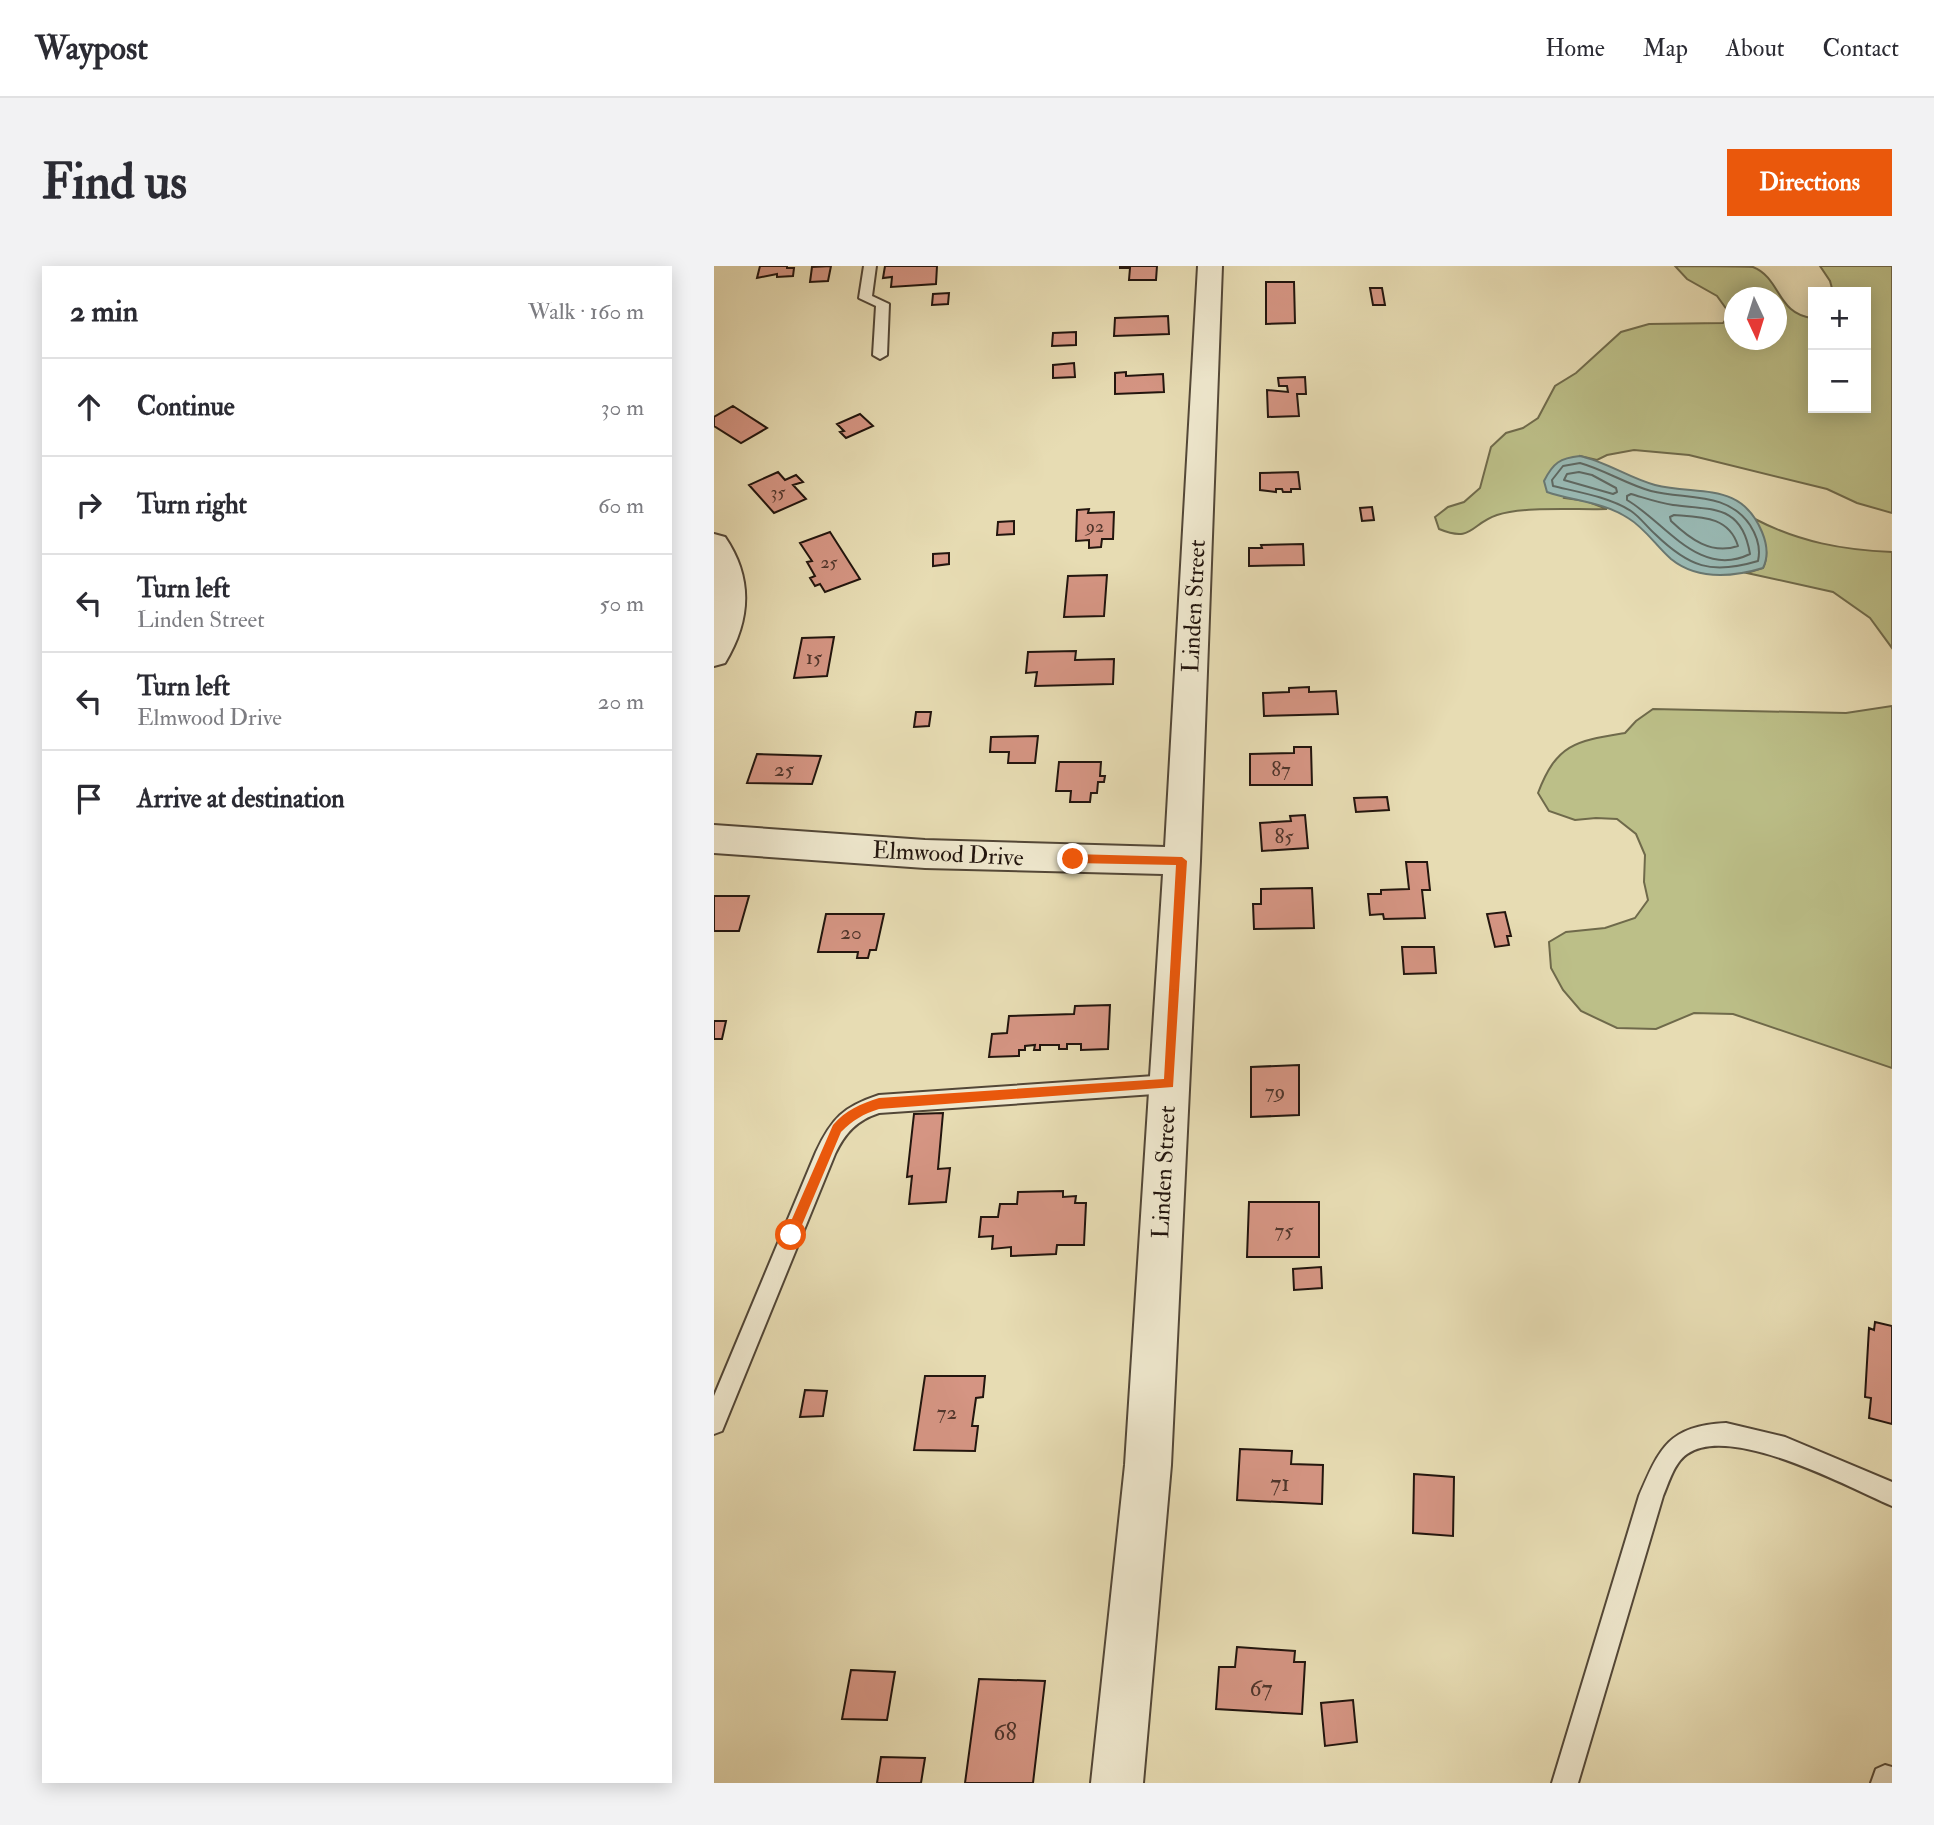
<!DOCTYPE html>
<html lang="en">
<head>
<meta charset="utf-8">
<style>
	:root { --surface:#fff; --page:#f2f2f3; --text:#2b2b33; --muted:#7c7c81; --line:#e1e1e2; --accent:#ea580c }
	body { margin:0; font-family:"IM FELL Double Pica",serif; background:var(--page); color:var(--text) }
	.controls { position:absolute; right:21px; top:21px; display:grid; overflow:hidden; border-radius:0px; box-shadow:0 4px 18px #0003 }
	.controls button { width:63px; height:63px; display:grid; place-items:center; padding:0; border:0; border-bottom:2px solid var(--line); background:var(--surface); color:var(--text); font:35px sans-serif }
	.compass { position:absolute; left:1010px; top:21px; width:63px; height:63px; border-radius:50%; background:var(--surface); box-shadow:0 4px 18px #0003; rotate:176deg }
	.stop { position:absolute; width:21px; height:21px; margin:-16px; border:5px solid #ea580c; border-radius:50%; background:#fff }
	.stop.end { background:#ea580c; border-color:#fff; box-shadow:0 2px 7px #0008 }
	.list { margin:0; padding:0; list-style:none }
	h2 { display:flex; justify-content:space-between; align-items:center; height:91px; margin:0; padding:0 28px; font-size:30px }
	h2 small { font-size:23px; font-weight:400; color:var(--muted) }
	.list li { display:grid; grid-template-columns:46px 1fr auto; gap:21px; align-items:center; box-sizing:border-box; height:98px; padding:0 28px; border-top:2px solid var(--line) }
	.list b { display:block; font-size:26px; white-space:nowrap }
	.list p { margin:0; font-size:23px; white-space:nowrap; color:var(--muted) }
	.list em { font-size:23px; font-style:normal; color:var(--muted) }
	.icon { flex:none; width:38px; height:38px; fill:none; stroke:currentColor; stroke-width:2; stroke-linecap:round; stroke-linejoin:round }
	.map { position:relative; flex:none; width:1178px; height:1517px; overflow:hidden; border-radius:0px }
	header { display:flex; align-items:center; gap:42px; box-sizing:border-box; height:98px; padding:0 35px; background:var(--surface); border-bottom:2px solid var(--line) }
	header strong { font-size:33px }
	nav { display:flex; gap:38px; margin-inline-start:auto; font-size:24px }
	.intro { display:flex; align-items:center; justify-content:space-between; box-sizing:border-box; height:168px; padding:0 42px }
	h1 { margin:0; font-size:49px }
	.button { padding:18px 32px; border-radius:0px; background:var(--accent); color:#fff; font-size:24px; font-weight:700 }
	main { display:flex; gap:42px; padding:0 42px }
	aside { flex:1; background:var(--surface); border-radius:0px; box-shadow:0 4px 18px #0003 }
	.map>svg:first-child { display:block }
	.green { fill:#bcbf88; stroke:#6f6a4b; stroke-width:2; fill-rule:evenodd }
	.water { fill:#99bab5; stroke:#697872; stroke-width:2 }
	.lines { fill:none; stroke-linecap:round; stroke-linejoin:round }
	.shore { stroke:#5e6862; stroke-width:2 }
	.building { fill:#d59583; stroke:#22150e; stroke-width:2 }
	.service-casing { stroke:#534737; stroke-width:4 }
	.minor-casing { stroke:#534737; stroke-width:4 }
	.service { fill:#efe8ce; fill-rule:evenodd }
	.minor { fill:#efe8ce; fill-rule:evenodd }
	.route { fill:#ea580c }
	.labels { text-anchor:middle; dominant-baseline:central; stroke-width:6; stroke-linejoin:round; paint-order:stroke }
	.far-number-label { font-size:18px; fill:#4f352b }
	.number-label { font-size:21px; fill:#4f352b }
	.street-label { font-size:24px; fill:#22150e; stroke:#efe8ce }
	.near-number-label { font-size:24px; fill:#4f352b }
</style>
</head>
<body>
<header>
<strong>Waypost</strong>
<nav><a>Home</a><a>Map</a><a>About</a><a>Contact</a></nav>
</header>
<div class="intro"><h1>Find us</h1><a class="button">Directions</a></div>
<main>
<aside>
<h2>2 min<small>Walk · 160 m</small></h2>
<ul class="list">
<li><svg class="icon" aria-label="ahead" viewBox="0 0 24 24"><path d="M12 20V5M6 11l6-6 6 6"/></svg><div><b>Continue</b></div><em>30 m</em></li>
<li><svg class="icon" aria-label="right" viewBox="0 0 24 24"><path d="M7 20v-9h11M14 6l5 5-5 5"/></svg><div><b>Turn right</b></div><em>60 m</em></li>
<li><svg class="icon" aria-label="left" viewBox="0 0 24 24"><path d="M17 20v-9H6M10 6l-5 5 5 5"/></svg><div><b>Turn left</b><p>Linden Street</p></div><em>50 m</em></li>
<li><svg class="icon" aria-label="left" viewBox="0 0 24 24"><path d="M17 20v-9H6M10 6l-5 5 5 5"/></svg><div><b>Turn left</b><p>Elmwood Drive</p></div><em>20 m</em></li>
<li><svg class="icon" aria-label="arrive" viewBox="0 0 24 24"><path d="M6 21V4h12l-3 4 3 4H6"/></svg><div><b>Arrive at destination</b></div></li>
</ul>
</aside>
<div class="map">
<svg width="1178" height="1517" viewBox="0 0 1178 1517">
	<rect width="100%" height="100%" fill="#e7dcb3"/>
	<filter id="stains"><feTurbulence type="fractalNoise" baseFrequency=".00286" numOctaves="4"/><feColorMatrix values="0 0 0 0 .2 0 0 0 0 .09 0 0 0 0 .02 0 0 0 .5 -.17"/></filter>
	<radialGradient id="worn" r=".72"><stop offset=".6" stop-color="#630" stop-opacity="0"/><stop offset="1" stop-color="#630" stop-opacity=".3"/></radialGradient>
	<path class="green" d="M 961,0 C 978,0 1025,0 1039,1 C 1067,12 1063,49 1099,52 L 1099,142 L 1152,142 L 1152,26 L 1119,26 L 1116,15 L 1106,0 L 1178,0 L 1178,247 L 1143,237 L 1113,223 L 975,189 L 920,184 L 893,189 L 883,194 L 866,190 L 850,232 L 872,235 L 893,243 C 863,244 810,240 783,249 C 756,258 759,277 725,263 L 721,251 L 734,241 L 750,236 L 766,222 L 777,181 L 792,167 L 809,162 L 824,152 L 841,120 L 862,107 L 907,66 L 935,58 L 1009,57 L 1016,48 L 1003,30 L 973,13 ZM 1020,32 L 1062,32 L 1062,74 L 1020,74 Z
		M 1041,253 C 1085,276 1129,284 1178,286 L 1178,382 L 1156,352 L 1119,326 L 1033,307 L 1049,302 C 1057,285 1049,269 1041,253 Z
		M 1178,440 L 1178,802 L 1019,748 L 980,747 L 942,763 L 903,762 L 867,745 L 849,724 L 837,702 L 835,676 L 852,666 L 891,662 L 921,652 L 934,634 L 930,616 L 931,589 L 922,568 L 903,553 L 882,552 L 861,554 L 835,545 L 824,527 C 843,477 862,475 911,467 L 922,455 L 939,443 L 1132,447 Z"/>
	<path class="water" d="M 866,190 C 893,196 915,212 941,219 C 985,230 1027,215 1048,266 C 1053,278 1055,290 1049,302 C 1019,311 983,314 957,293 C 942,280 931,262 914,252 C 890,236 859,235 833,226 L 830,215 C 839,197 846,192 866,190 Z"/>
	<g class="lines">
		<path class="shore" d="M 866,197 C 891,204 912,218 937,225 C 972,234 1013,225 1036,259 C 1043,270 1047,282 1044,295 C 997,309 975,301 941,268 C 933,261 926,251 917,245 C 895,231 864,226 839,220 L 838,214 L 849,200 Z
			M 865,206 L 878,209 L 902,222 L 903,226 L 899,228 L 850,214 L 853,208 Z
			M 917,228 C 931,232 945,237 959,239 C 1000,244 1028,239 1036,288 C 985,313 951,256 913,234 L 913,230 Z
			M 960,249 C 987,251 1015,250 1024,280 C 997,289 976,273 957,255 L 956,251 Z"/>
	</g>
	<path class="building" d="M 46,0 L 73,0 L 73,2 L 80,2 L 79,10 L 63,11 L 63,8 L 43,12 Z
		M 117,0 L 114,15 L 96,16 L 98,1 Z
		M 171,0 L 223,0 L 222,18 L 177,21 L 178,11 L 169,12 Z
		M 406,0 L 443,0 L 442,14 L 415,14 L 416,2 L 406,2 Z
		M 552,16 L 580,16 L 581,57 L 552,58 Z
		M 656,22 L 668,22 L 671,39 L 659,39 Z
		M 235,27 L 234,38 L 218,39 L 219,28 Z
		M 454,50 L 455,68 L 400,70 L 401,52 Z
		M 362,66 L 362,79 L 338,80 L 339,67 Z
		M 360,97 L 361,111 L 339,112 L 339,99 Z
		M 412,106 L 412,110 L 449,108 L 450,126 L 401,128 L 401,107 Z
		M 591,111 L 592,128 L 583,128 L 585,150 L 554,151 L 553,124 L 574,126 L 573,120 L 565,120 L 564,112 Z
		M 19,140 L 53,162 L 27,177 L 0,160 L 0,151 Z
		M 146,148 L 159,160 L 132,172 L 126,166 L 130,165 L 123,158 Z
		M 64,206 L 71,214 L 82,209 L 89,216 L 79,219 L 92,233 L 60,247 L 35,219 Z
		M 584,206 L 586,223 L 577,223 L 577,226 L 569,226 L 568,223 L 562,223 L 562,226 L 546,224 L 546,207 Z
		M 658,241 L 660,254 L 648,255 L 646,242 Z
		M 375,243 L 374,247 L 400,246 L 399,273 L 388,273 L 387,281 L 375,282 L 375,274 L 362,275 L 363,244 Z
		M 300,255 L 300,268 L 283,269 L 284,256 Z
		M 116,266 L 146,313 L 111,326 L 106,318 L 101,320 L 96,312 L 101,310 L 93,296 L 98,295 L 86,277 Z
		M 589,278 L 590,299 L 535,300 L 535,282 L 548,282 L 547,279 Z
		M 235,287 L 235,298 L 219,300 L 219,288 Z
		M 393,309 L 390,350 L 350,351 L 354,310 Z
		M 120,371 L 113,410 L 80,412 L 88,372 Z
		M 362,385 L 361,394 L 400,393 L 399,418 L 321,420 L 323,406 L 312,407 L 314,386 Z
		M 595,421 L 595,426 L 622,425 L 624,448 L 550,450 L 549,427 L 575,426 L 575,422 Z
		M 202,446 L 217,446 L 215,460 L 200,461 Z
		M 324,470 L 321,497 L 294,497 L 295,486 L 276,486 L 277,471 Z
		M 580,481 L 597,481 L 598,519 L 536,519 L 536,488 L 580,487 Z
		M 43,488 L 107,490 L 98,518 L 33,517 Z
		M 345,496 L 387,496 L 386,510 L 391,510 L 390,516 L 384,516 L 383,527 L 377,527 L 376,536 L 356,536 L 357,525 L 342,525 Z
		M 673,531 L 675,544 L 642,546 L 640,532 Z
		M 591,549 L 594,582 L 548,585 L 546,557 L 577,555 L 576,550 Z
		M 692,596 L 713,596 L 716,624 L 708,624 L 711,652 L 670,653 L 669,648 L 656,649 L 654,628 L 667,628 L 667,624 L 695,623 Z
		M 598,622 L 600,662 L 540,663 L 539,638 L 547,638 L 547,623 Z
		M 0,630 L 35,630 L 25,665 L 0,665 Z
		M 791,646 L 797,670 L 793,670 L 795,679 L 781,681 L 773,648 Z
		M 112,648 L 170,648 L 162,684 L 156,684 L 154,692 L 143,692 L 144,686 L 104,686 Z
		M 688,681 L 720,681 L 722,707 L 690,708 Z
		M 396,739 L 394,783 L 367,784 L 367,778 L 353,778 L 353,783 L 345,783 L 345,779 L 326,779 L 326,784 L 320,784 L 321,779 L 311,780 L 311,784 L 305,784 L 305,790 L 275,791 L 278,768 L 293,767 L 295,750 L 360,748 L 361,740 Z
		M 0,755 L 12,755 L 8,773 L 0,773 Z
		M 585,799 L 585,849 L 537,851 L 537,801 Z
		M 229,847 L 224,903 L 236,902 L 232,936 L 195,938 L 198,910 L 193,911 L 200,848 Z
		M 349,925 L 349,931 L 362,930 L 361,937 L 372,937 L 370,979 L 343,979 L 342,988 L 297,990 L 297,981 L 278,983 L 279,970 L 265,971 L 267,951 L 284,951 L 286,938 L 303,938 L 304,926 Z
		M 535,936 L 605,936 L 605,991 L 533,991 Z
		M 607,1001 L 608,1022 L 580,1024 L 579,1003 Z
		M 1161,1056 L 1178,1060 L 1178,1158 L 1155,1152 L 1157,1132 L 1151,1131 L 1155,1062 L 1160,1064 Z
		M 211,1110 L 271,1110 L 269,1131 L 262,1132 L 258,1160 L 264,1160 L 261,1185 L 200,1184 Z
		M 91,1124 L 113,1125 L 109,1150 L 86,1151 Z
		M 526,1183 L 578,1185 L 577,1198 L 609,1199 L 608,1238 L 523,1234 Z
		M 700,1208 L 740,1211 L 739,1270 L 699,1267 Z
		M 523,1381 L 581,1385 L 580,1396 L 591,1396 L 588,1448 L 502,1443 L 505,1401 L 521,1401 Z
		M 137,1404 L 181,1406 L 173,1454 L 128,1453 Z
		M 265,1413 L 331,1415 L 319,1517 L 251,1517 Z
		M 639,1434 L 643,1476 L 611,1480 L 607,1437 Z
		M 167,1491 L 211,1492 L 207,1517 L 163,1517 Z"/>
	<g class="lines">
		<defs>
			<path id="service" d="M 150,0 L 162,0 L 158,30 L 175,38 L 173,89 L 166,93 L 159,89 L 162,40 L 145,32 Z
				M 455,809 L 462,812 L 465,818 L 462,824 L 455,827 L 165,847 C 143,854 131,867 121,888 L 8,1165 L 0,1168 L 0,1130 L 102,886 C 118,852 129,841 165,829 Z
				M 1012,1157 L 1071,1171 L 1178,1216 L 1178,1240 C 1134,1221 1017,1157 973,1188 C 960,1197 955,1216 949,1230 L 864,1517 L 838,1517 L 925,1230 C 946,1181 955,1160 1012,1157 Z
				M 1171,1499 L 1178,1501 L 1178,1517 L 1157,1517 L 1162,1503 Z"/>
			<path id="minor" d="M 484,0 L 508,0 L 486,595 L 457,1199 L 429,1517 L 377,1517 L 411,1199 L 449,608 L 211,602 L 0,587 L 0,559 L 211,574 L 451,581 Z
				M 0,268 L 11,271 C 39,312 37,354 11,397 L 0,400 Z"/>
		</defs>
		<use href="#service" class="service-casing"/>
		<use href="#minor" class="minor-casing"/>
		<use href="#service" class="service"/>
		<use href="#minor" class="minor"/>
	</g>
	<path class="route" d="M 359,588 L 468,591 L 473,595 L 459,821 L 165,843 C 149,848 139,854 127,866 L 82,973 L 73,973 L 71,969 L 119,859 C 132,844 146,838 165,832 L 450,813 L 462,599 L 359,597 L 354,593 Z"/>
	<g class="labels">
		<g class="far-number-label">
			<text x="64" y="226">35</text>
			<text x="381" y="260">92</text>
			<text x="115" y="296">25</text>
		</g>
		<g class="number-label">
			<text x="100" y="391">15</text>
			<text x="70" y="503">25</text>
			<text x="567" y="503">87</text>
			<text x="570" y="570">85</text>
			<text x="137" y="666">20</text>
			<text x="561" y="825">79</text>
			<text x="570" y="964">75</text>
			<text x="233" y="1146">72</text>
		</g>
		<g class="street-label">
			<text transform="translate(480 340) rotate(-87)">Linden Street</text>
			<text transform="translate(234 588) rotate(3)">Elmwood Drive</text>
			<text transform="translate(450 906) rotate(-87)">Linden Street</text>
		</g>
		<g class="near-number-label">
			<text x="566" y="1217">71</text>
			<text x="547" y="1422">67</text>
			<text x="291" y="1466">68</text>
		</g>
	</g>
	<rect width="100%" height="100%" filter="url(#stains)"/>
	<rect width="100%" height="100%" fill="url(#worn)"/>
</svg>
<div class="controls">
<button>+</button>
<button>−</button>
</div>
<svg class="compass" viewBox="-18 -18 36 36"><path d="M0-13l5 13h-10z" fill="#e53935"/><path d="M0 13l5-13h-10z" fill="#7c7c81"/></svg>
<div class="stop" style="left:77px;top:969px"></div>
<div class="stop end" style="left:359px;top:593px"></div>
</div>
</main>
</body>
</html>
